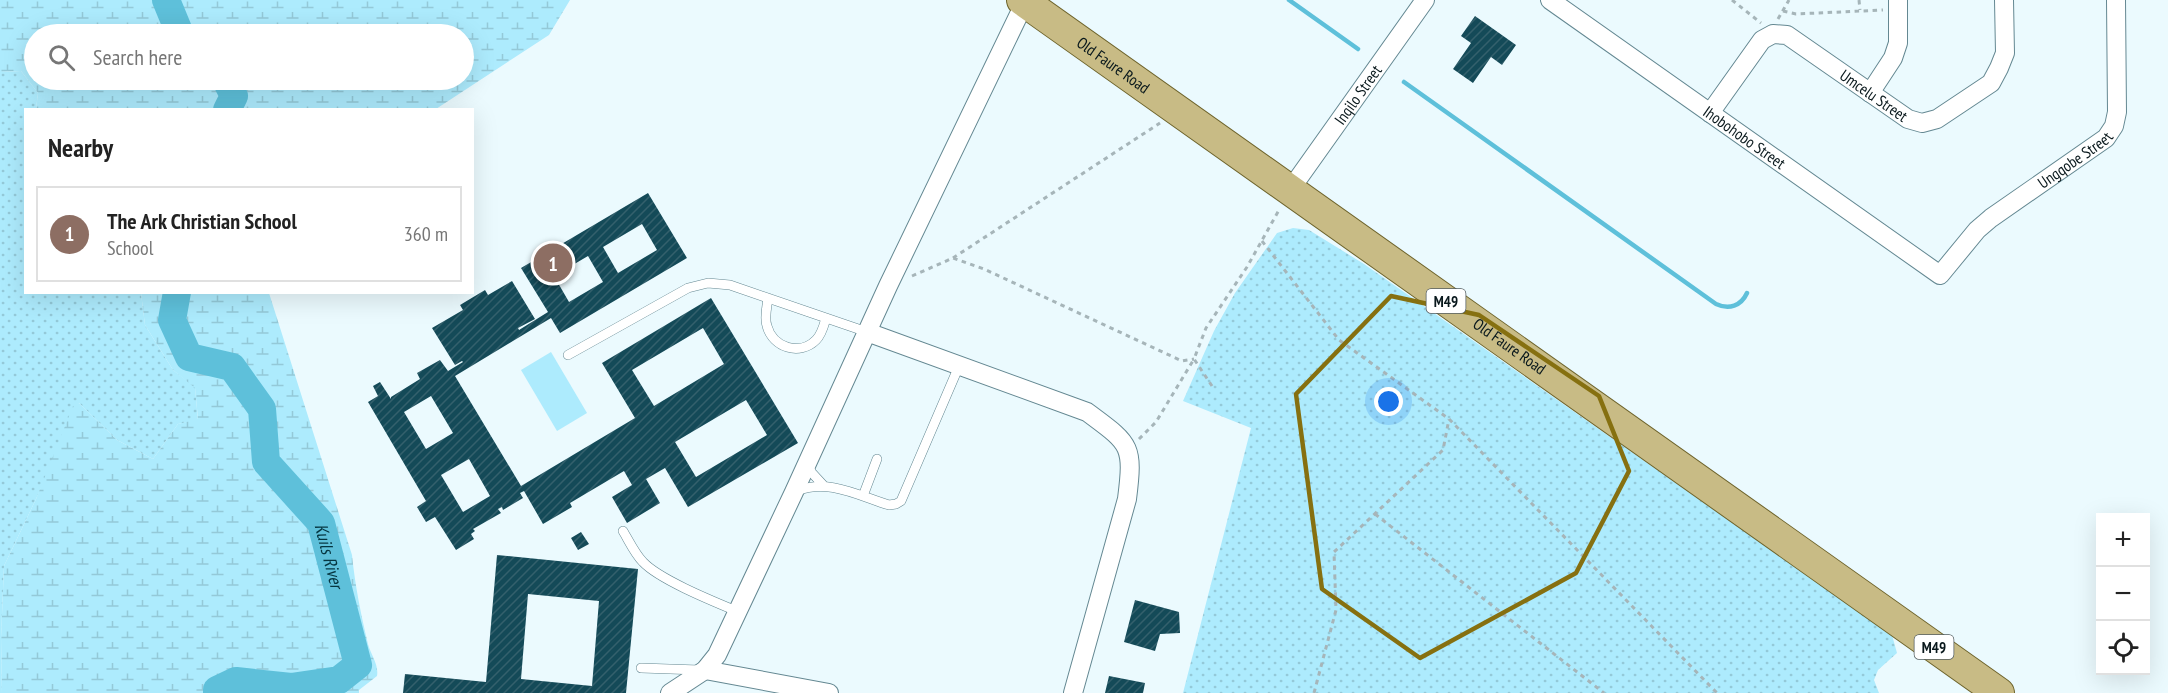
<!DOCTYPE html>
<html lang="en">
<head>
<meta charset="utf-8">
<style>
	:root { --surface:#fff; --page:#f6f6f6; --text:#222; --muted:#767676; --line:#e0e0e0; --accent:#1a73e8 }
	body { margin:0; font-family:"PT Sans Narrow",sans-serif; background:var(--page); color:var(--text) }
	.controls { position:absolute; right:18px; bottom:18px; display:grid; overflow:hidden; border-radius:0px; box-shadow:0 6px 24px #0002 }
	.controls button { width:54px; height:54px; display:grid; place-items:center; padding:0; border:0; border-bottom:2px solid var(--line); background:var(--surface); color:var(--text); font:30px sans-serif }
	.you { position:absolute; left:1389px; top:402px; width:21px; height:21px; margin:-15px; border:4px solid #fff; border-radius:50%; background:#1a73e8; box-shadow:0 0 0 9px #1a73e833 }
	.badge { display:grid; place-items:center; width:39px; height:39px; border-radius:50%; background:var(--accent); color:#fff; font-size:20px; font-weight:700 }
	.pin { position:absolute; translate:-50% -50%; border:3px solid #fff; box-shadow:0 2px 6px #0006 }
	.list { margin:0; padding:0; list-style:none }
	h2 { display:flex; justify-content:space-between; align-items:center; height:78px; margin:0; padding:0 24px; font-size:26px }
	h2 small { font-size:20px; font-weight:400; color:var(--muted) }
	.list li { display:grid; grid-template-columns:39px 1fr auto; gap:18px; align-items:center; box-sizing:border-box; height:96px; margin:0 12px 12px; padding:0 12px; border:2px solid var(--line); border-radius:0px }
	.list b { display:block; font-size:22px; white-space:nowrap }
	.list p { margin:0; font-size:20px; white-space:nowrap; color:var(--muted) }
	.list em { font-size:20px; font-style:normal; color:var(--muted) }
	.icon { flex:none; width:33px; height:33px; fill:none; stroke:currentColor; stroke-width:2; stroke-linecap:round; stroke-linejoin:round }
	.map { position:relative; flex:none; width:2168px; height:693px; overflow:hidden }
	.search { position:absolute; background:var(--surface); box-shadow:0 6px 24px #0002; left:24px; top:24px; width:450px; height:66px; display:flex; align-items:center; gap:15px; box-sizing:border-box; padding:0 21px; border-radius:33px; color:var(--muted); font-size:22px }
	.panel { position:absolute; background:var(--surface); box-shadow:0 6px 24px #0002; left:24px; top:108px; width:450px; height:186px; border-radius:0px }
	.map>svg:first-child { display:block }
	.grass { fill:url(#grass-dots) }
	.wetland { fill:url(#wetland-marsh); fill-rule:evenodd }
	.pitch { fill:#adebfd }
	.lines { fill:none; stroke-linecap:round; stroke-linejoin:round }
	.stream { stroke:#5ec0da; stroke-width:4.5 }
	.river { stroke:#5ec0da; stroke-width:28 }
	.building { fill:url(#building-hatch); fill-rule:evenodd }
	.service-casing { stroke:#648892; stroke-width:10 }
	.minor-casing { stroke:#648892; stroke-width:20 }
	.primary-casing { stroke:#6e642c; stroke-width:32 }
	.path { stroke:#a6b5b9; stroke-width:3; stroke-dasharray:4.5 4.5; stroke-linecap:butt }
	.service { stroke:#fff; stroke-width:9 }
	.minor { stroke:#fff; stroke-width:18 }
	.primary { stroke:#c8bb85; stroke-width:30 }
	.marked { fill:none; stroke:#867010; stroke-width:4.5; stroke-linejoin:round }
	.labels { text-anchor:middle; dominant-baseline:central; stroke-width:6; stroke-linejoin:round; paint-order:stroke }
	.shield { fill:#fff; stroke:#535d60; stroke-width:1.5 }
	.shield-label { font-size:15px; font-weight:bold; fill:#09181c }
	.street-label { font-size:16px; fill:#09181c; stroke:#fff }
	.water-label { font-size:18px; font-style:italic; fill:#053540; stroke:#fff }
</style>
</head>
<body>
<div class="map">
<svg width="2168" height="693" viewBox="0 0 2168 693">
	<defs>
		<pattern id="grass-dots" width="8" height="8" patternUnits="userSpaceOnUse" patternTransform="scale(1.5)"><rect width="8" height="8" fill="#adebfd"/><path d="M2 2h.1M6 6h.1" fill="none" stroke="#94c9d8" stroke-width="1.8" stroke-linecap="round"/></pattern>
		<pattern id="wetland-marsh" width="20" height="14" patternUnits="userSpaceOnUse" patternTransform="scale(1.5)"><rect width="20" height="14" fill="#adebfd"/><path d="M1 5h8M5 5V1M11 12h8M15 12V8" fill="none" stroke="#94c9d8"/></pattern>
		<pattern id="building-hatch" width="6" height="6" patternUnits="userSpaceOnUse" patternTransform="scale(1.5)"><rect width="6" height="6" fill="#144a58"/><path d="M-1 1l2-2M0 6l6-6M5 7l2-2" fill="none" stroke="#34606c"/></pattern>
	</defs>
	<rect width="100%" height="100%" fill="#ebfafe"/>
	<path class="grass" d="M 21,71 L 38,93 L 36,109 L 26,110 L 26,292 L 141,293 L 145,325 L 173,370 L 195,387 L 198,420 L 178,424 L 153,459 L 117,440 L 79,403 L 36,499 L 4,566 L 1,638 L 2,693 L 0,693 L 0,72 Z
		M 1293,228 L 1309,230 L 1364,264 L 1892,635 L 1897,653 L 1878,670 L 1874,680 L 1879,693 L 1183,693 L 1251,428 L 1183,401 L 1214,331 L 1235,293 L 1277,233 Z"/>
	<path class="wetland" d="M 0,0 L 570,0 L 549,35 L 436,109 L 36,109 L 38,93 L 21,71 L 0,72 ZM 34,34 L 464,34 L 464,80 L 34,80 Z
		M 141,293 L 269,293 L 352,555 C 355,585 361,615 368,644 C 371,655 379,665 377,676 L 359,690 L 359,693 L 2,693 L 1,638 L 4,566 L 36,499 L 73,406 L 79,403 L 117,440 L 153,459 L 178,424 L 198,419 L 195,388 L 173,370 L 145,325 Z"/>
	<path class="pitch" d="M 551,352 L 587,413 L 557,431 L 521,370 Z"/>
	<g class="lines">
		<path class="stream" d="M 1289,0 L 1358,49
			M 1404,82 L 1716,304 C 1729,310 1741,306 1747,293"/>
		<g class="river">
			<path d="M 166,0 L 180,34"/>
			<path d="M 226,80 L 234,96 L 227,110"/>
			<path id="s1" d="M 177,292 L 172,320 L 189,357 L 232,367 L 262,409 L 266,462 L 321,523 L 358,665 L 339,680 L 291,687 L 236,681 L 217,690 L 217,693"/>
		</g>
	</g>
	<path class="building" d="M 1475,16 L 1516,45 L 1502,65 L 1491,57 L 1473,83 L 1453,69 L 1471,43 L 1461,36 Z
		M 648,193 L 687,258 L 560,333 L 551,318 L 455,376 L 521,486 L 635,418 L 602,363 L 711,298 L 798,443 L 688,507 L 665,468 L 646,479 L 660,503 L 627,523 L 612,497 L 632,485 L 624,471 L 570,503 L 572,507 L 543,524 L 524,491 L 520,493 L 523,498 L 503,510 L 502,507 L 498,509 L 501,513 L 473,529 L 475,531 L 471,534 L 474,539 L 456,550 L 435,517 L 426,522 L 417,507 L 426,501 L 368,402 L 378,396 L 373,386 L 380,382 L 391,399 L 391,397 L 420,379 L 417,373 L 440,360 L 448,371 L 463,362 L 462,361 L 455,365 L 432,328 L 463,310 L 460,305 L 485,290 L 488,295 L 512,281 L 535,319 L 518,328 L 519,330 L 548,312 L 521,268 ZM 642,224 L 657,250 L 618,273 L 603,247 ZM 588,256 L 603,282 L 569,302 L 554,276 ZM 703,328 L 724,364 L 654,406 L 632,370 ZM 431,396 L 453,433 L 426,449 L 404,412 ZM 746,400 L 767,435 L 696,477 L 675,442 ZM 469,459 L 490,496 L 463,512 L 441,475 Z
		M 581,532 L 589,544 L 578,550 L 571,538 Z
		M 497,555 L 638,569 L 626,693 L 403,693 L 405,674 L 486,682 ZM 528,594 L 599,601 L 592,686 L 521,679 Z
		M 1135,600 L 1179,612 L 1180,633 L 1160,634 L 1155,651 L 1124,642 Z
		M 1109,676 L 1145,683 L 1143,693 L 1105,693 Z"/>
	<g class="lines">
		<defs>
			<path id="service" d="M 768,298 C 767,307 764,318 767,326 C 773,348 800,356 816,340 C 822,334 824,325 826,318
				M 568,355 L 688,288 L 708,283 L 730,285 L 867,332
				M 807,465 L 812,473 L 824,486
				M 797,491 C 828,478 859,496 889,505 L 896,504 L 901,501 L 959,366
				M 863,496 L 877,459
				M 623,531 C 629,541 635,554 643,562 C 660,580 715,602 739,612
				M 641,668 L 699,670"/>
			<g id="minor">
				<path id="s2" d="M 1550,0 L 1940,275 L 1977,230 L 1991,218 L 2106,138 L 2114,126 L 2117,112 L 2116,0"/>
				<path d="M 1870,93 L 1893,58 L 1898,43 L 1898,0"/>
				<path id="s3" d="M 1710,113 L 1762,40 L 1773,34 L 1787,35 L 1908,119 L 1922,123 L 1937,119 L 1991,83 L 1999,68 L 2005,53 L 2004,0"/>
				<path id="s4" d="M 1290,190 L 1425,0"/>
				<path d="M 867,332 L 1087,412 C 1130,444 1134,444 1127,499 L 1073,693"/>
				<path d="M 705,670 L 829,693"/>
				<path d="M 670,693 L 705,670 L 717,655 L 794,492 L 888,286 L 1025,2"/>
			</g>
			<g id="primary">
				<path id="s5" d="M 1022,0 L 1999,693"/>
			</g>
		</defs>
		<use href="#service" class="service-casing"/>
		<use href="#minor" class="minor-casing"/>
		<use href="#primary" class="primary-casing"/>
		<path class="path" d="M 1732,0 L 1761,23
			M 1859,0 L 1860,10
			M 1783,11 L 1796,14 L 1883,10
			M 1778,19 L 1789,0
			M 1262,241 L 1339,340 L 1449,419 L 1717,693
			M 953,258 L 1160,123
			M 912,276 L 953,258 L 984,269 L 1182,361 L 1194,359
			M 1212,386 L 1194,359 L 1206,328 L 1247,267 L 1279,210
			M 1139,439 L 1156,422 L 1194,359
			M 1375,514 L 1604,693
			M 1314,693 L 1336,610 L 1334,552 L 1443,450 L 1449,419"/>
		<use href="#service" class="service"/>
		<use href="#minor" class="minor"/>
		<use href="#primary" class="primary"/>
	</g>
	<path class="marked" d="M 1391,296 L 1479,315 L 1599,396 L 1629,471 L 1576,573 L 1420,658 L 1322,589 L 1296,394 Z"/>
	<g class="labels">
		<g class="shield">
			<rect x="1426.5" y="289" width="39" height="24" rx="4.5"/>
			<rect x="1914.5" y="635" width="39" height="24" rx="4.5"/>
		</g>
		<g class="shield-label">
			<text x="1446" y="301">M49</text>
			<text x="1934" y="647">M49</text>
		</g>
		<g class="street-label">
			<text stroke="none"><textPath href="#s5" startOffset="112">Old Faure Road</textPath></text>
			<text stroke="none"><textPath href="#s4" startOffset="117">Inqilo Street</textPath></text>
			<text stroke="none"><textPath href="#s3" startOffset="222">Umcelu Street</textPath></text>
			<text stroke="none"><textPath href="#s2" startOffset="238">Ihobohobo Street</textPath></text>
			<text stroke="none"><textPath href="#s2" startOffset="656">Ungqobe Street</textPath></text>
			<text stroke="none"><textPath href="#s5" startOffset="598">Old Faure Road</textPath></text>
		</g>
		<g class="water-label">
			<text stroke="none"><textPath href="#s1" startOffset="334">Kuils River</textPath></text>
		</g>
	</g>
</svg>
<div class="controls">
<button>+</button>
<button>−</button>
<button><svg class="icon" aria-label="locate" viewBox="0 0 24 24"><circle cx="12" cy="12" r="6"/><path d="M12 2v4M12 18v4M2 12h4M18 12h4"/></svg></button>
</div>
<div class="you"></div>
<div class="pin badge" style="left:553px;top:263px;background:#8d6e63">1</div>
<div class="search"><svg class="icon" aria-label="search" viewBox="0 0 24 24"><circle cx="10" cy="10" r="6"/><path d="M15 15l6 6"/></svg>Search here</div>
<section class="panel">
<h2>Nearby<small></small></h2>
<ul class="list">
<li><span class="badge" style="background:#8d6e63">1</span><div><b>The Ark Christian School</b><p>School</p></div><em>360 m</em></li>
</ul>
</section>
</div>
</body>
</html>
